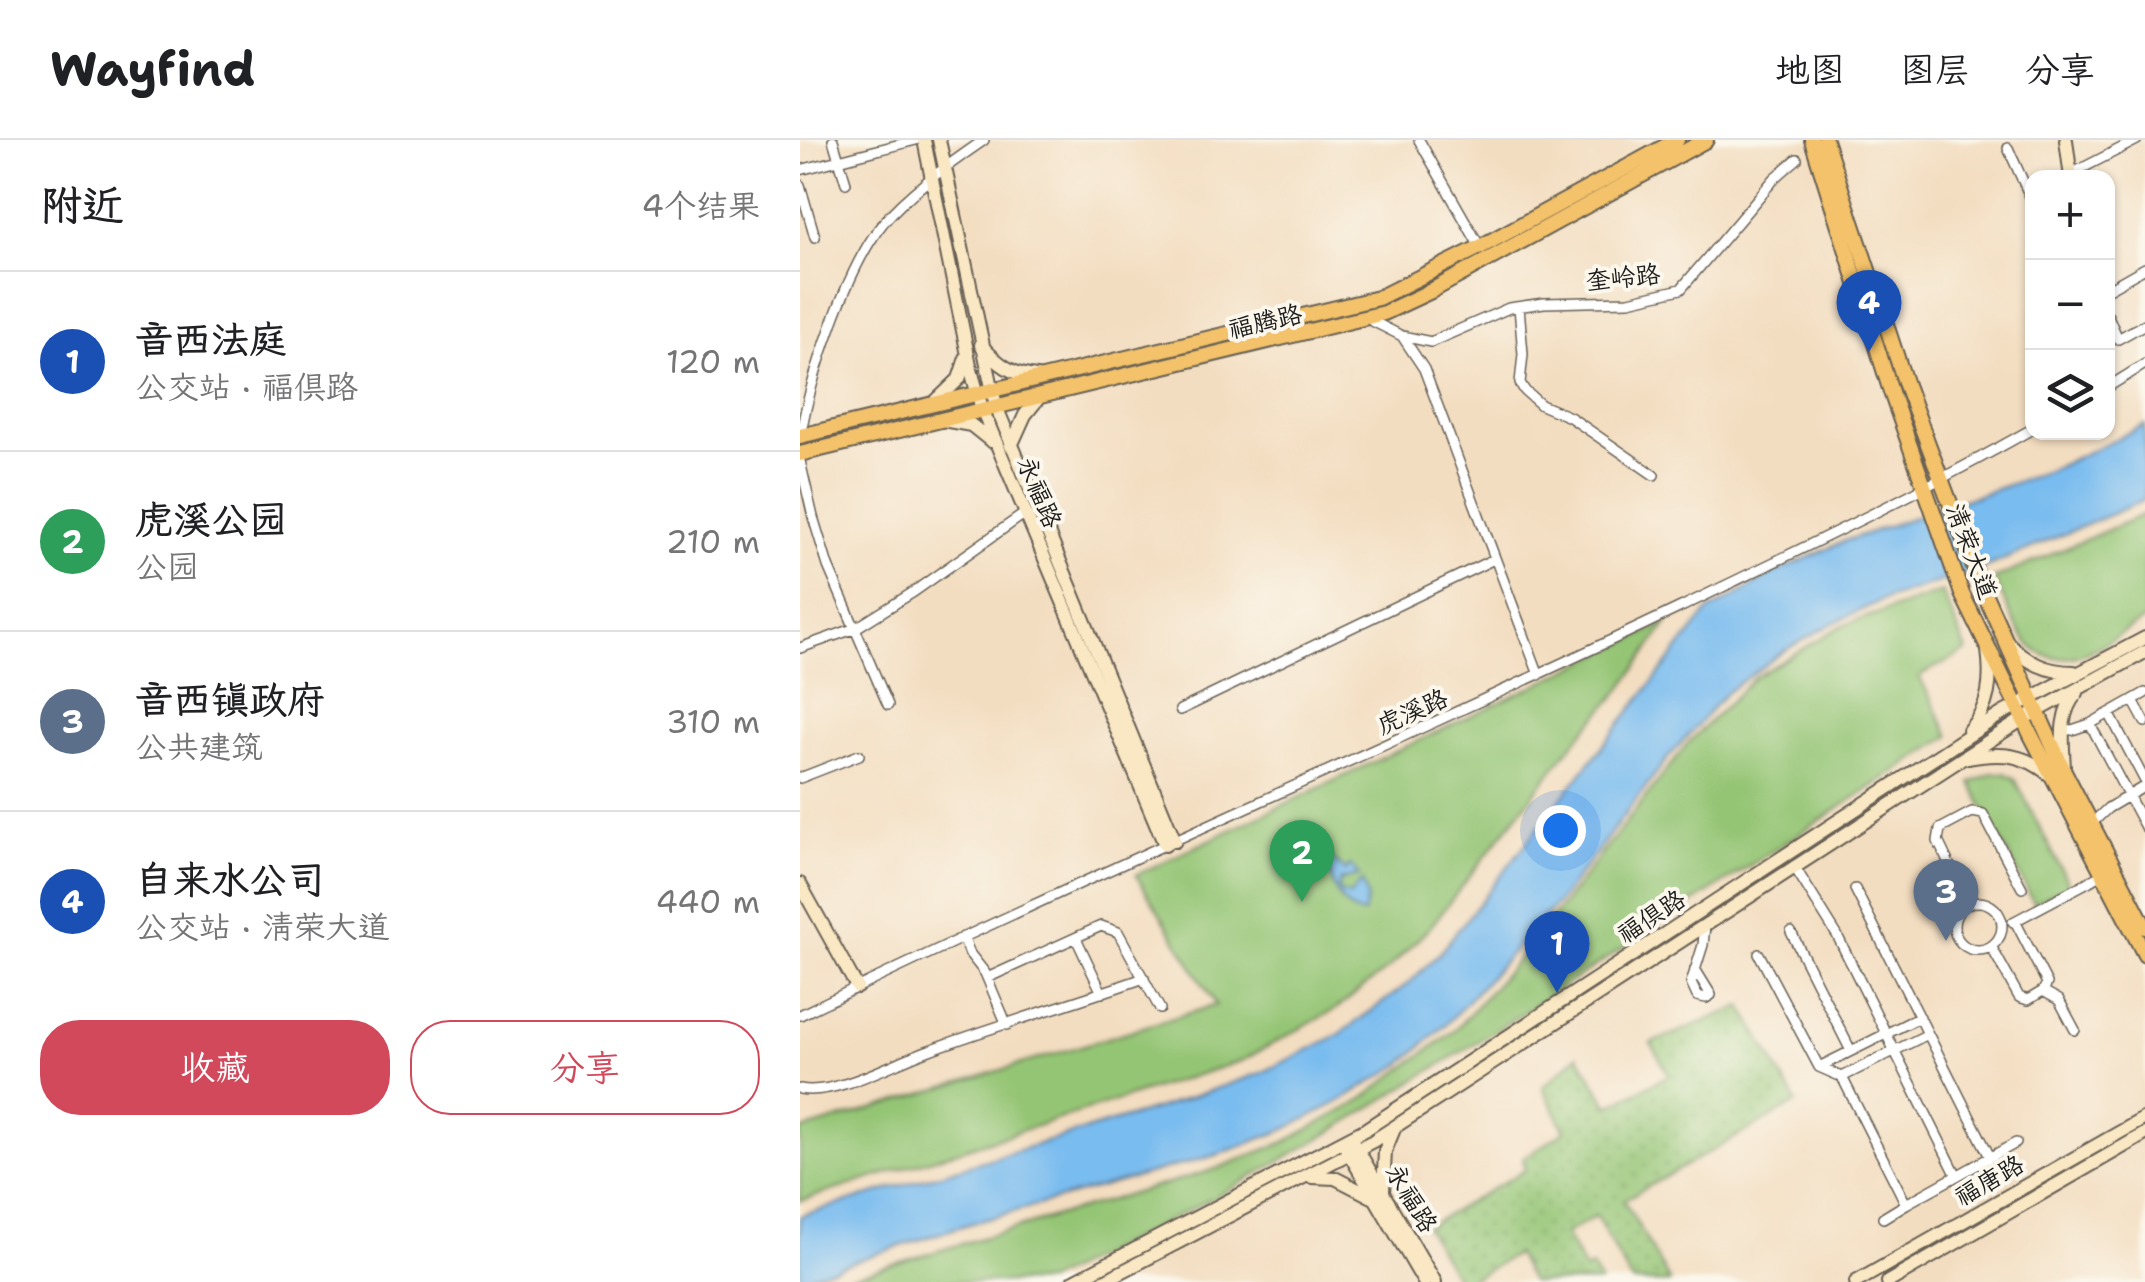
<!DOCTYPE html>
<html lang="zh">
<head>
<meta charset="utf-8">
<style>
	:root { --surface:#fff; --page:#f6f6f6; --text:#202124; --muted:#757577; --line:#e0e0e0; --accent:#d1495b }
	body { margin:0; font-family:"Shantell Sans","LXGW WenKai TC",sans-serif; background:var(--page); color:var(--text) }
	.controls { position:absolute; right:30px; top:30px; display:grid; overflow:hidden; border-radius:20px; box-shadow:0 2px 8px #0004 }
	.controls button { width:90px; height:90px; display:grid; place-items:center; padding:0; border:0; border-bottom:2px solid var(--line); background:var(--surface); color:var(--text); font:50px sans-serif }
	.you { position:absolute; left:760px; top:690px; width:35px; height:35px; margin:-25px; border:8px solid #fff; border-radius:50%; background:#1a73e8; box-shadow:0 0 0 15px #1a73e833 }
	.badge { display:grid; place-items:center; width:65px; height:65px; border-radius:50%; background:var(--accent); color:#fff; font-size:32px; font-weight:700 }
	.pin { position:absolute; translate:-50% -82px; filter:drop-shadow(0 2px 5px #0008) }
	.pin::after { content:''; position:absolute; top:52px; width:35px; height:30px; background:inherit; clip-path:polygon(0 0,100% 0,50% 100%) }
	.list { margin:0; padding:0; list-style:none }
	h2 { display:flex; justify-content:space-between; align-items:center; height:130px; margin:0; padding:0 40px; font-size:42px }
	h2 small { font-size:32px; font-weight:400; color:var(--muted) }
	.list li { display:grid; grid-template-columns:65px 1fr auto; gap:30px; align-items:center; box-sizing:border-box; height:180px; padding:0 40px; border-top:2px solid var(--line) }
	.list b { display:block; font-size:38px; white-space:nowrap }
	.list p { margin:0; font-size:32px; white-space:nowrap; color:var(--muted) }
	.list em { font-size:32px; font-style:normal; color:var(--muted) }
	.actions { display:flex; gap:20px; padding:30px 40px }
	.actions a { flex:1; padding:22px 0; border:2px solid var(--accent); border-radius:40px; text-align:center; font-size:35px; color:var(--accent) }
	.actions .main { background:var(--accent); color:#fff }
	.icon { flex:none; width:55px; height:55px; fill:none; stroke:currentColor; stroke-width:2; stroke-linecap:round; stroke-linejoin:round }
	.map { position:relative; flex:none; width:1345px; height:1142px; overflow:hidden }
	header { display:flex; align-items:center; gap:60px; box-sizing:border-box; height:140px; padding:0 50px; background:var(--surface); border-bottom:2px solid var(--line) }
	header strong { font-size:48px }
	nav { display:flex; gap:55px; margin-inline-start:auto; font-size:35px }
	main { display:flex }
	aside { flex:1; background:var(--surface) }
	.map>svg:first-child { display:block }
	.grass { fill:url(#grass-dots); stroke:#587048; stroke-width:2.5 }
	.green { fill:#94c574; stroke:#587048; stroke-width:2.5 }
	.water { fill:#79bcef; stroke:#4a6c86; stroke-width:2.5 }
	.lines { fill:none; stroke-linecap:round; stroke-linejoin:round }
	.street-casing { stroke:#676055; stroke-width:12 }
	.secondary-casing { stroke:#676055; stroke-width:16 }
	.primary-casing { stroke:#676055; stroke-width:18 }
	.street { stroke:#fff; stroke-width:9 }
	.secondary { stroke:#fae7c3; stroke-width:12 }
	.primary { stroke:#f3c26a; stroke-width:14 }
	.labels { text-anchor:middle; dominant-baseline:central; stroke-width:8; stroke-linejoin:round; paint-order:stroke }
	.street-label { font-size:25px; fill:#1c1c1c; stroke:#fbf7ec }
</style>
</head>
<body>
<header>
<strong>Wayfind</strong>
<nav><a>地图</a><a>图层</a><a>分享</a></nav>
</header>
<main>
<aside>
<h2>附近<small>4个结果</small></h2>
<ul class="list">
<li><span class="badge" style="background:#1a4fb4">1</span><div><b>音西法庭</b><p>公交站 · 福俱路</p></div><em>120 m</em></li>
<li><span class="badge" style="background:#2e9e5b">2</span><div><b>虎溪公园</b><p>公园</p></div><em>210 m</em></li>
<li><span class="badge" style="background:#5c6f8a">3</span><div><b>音西镇政府</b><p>公共建筑</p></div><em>310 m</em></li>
<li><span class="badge" style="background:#1a4fb4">4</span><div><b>自来水公司</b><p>公交站 · 清荣大道</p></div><em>440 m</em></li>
</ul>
<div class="actions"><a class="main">收藏</a><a>分享</a></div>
</aside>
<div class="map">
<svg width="1345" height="1142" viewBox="0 0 1345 1142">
	<defs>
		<pattern id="grass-dots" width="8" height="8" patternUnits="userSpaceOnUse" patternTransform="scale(2.5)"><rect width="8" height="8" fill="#94c574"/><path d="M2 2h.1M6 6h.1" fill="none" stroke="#7fa964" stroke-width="1.8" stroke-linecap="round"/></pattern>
	</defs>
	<rect width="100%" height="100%" fill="#fbf7ec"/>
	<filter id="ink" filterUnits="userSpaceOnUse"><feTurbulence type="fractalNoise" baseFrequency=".01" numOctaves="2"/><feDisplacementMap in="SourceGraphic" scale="20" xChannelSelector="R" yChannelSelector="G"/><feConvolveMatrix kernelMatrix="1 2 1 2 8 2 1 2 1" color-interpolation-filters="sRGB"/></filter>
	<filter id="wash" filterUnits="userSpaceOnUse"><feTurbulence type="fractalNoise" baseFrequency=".0048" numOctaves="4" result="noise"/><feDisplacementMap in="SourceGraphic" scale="40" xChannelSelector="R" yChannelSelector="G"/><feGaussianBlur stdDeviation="2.25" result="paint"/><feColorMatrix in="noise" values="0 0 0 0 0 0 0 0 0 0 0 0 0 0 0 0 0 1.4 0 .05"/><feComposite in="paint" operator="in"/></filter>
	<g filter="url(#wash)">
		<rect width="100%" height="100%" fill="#f3ddc0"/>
		<path class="grass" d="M 942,866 L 997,963 L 824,1060 L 870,1142 L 832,1142 L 796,1076 L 765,1094 L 785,1130 L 792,1127 L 800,1141 L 797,1142 L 731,1142 L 716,1114 L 666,1142 L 658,1142 L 626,1087 L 725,1030 L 723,1018 L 765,991 L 743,947 L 778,915 L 809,966 L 869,935 L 851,903 Z"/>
		<path class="green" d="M 1345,374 L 1345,479 C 1314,497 1266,538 1232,507 C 1215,492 1205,459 1194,439 Z
			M 1142,452 L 1167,511 L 1119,536 L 1150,596 L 690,894 L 526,995 L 429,1050 L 246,1142 L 32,1142 L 413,1030 L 483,1003 L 557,963 L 655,890 L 734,801 L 887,604 L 955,537 L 1043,485 Z
			M 868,482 L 823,547 L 771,606 L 631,786 L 590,827 L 536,869 L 441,921 L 0,1061 L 0,991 L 416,865 L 336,735 Z
			M 1192,633 L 1204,633 L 1215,639 L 1269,745 L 1234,763 L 1171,643 Z"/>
		<path class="water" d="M 1345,285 L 1345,360 L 1191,425 L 1083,460 L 1035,482 L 984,511 L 927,552 L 867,619 L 760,760 L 648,882 L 603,923 L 537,963 L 486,989 L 420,1014 L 162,1086 L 0,1139 L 0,1076 L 362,967 L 461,933 L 540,894 L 609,843 L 639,814 L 908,472 L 978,431 L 1045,401 L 1248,331 Z
			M 532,719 L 546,731 L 550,725 L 559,736 L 541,740 L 538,747 L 541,753 L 550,755 L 562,741 L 567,757 L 563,774 C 541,770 532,746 528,726 Z"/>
	</g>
	<g filter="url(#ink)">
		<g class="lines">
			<defs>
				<path id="street" d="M 33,0 L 46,43
					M 619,0 L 680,107
					M 1208,8 L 1232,61
					M 0,30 L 116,0
					M 1271,34 L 1337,0
					M 0,45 L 15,97
					M 1308,149 L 1345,128
					M 719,167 L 723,214 L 720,243 L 725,251 L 741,265 L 770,277 L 854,335
					M 1308,176 L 1318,199 L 1345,184
					M 566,178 L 602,196 L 624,229 L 739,535
					M 602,196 L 631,202 L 709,168 L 744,163 L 829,161 L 881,149 L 975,38 L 997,19
					M 1308,247 L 1345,224
					M 0,298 C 10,239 46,129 83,83 C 110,51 150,24 184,0
					M 0,321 L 13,377 L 28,426 L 88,565
					M 0,508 L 56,488 L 112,453 L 224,374
					M 1345,553 L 1290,584 L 1345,687
					M 1333,560 L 1345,582
					M 380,570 L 694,419
					M 1309,573 L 1345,641
					M 1263,589 L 1272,590 L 1290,584
					M 0,638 L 59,615
					M 1291,684 L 1308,668 L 1345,646
					M 994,726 L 1037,795 L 1157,1036
					M 1055,749 L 1190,1017
					M 1167,762 L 1138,701 L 1140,689 L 1172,672 L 1183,674 L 1222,748
					M1154 786a24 24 0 1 1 48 0a24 24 0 1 1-48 0Z
					M 1213,782 L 1303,734
					M 991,792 L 1051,911
					M 163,797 L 170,814 L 185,833 L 207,885
					M 276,798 L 302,853
					M 1192,808 L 1219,857 L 1228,860 L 1243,851 L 1247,843 L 1215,781
					M 959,814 L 1019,927 L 1042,937 L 1106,1064 L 1216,1003
					M 895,829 L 911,855 L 906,858 L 897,856 L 891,843 L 903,805 L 905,785
					M 187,838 L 301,786 L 318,792 L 360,869
					M 1243,851 L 1259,860 L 1275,890
					M 0,875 C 291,734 589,607 881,467 C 999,410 1118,354 1232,289
					M 1019,927 L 1120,877
					M 1042,937 L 1128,894
					M 0,949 C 35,956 91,924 124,912 C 197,885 271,864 344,838
					M 1083,1078 L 1106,1064"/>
				<path id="secondary" d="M 124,0 L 171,230 L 182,269 L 365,705
					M 139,0 L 196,266 L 375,701
					M 1266,0 L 1271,38
					M 181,205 C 198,224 212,235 237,237
					M 135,262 L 159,239 L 166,218
					M 143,280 L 171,285 L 191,301
					M 211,306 L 225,275 L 241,255
					M 1208,503 C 1228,523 1246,532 1274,532
					M 1169,590 C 1190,567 1192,540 1188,510
					M 1167,618 C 1201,612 1224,613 1251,636
					M 1264,629 C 1263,603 1258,573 1277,553
					M 0,744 L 57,847
					M 553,1002 L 635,1142
					M 546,1008 L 624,1142
					M 512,1037 L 535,1038 L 572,1057
					M 583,1052 L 585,1011 L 594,989
					M 272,1142 L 566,989 L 1203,573 L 1345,498
					M 302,1142 L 573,1001 L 1223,579 L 1345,512
					M 1056,1142 L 1345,978
					M 1088,1142 L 1345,994"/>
				<path id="primary" d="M 1012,0 L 1091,252 L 1162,454 L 1231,595 L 1345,815
					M 1025,0 L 1106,245 L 1181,446 L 1264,631 L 1345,787
					M 0,296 L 578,158 L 680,107 L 877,0
					M 0,314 L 584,173 L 631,151 L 906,0"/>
			</defs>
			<use href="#street" class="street-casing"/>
			<use href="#secondary" class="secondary-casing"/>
			<use href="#primary" class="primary-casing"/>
			<use href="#street" class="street"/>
			<use href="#secondary" class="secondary"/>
			<use href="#primary" class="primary"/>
		</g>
	</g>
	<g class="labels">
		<g class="street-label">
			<text transform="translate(823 137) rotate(-6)">奎岭路</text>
			<text transform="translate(465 181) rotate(-13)">福腾路</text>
			<text transform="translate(240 352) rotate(67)">永福路</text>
			<text transform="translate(1172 411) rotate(69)">清荣大道</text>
			<text transform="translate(612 571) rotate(-24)">虎溪路</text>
			<text transform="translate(851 776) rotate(-33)">福俱路</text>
			<text transform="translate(1189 1040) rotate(-30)">福唐路</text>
			<text transform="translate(612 1058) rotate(59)">永福路</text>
		</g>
	</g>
</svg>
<div class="controls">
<button>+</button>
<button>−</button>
<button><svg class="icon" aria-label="layers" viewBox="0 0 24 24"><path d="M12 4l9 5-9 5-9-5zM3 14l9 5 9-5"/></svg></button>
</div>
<div class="you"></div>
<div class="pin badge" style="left:757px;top:853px;background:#1a4fb4">1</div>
<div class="pin badge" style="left:502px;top:762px;background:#2e9e5b">2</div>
<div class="pin badge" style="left:1146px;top:801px;background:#5c6f8a">3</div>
<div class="pin badge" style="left:1069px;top:212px;background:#1a4fb4">4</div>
</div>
</main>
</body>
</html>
